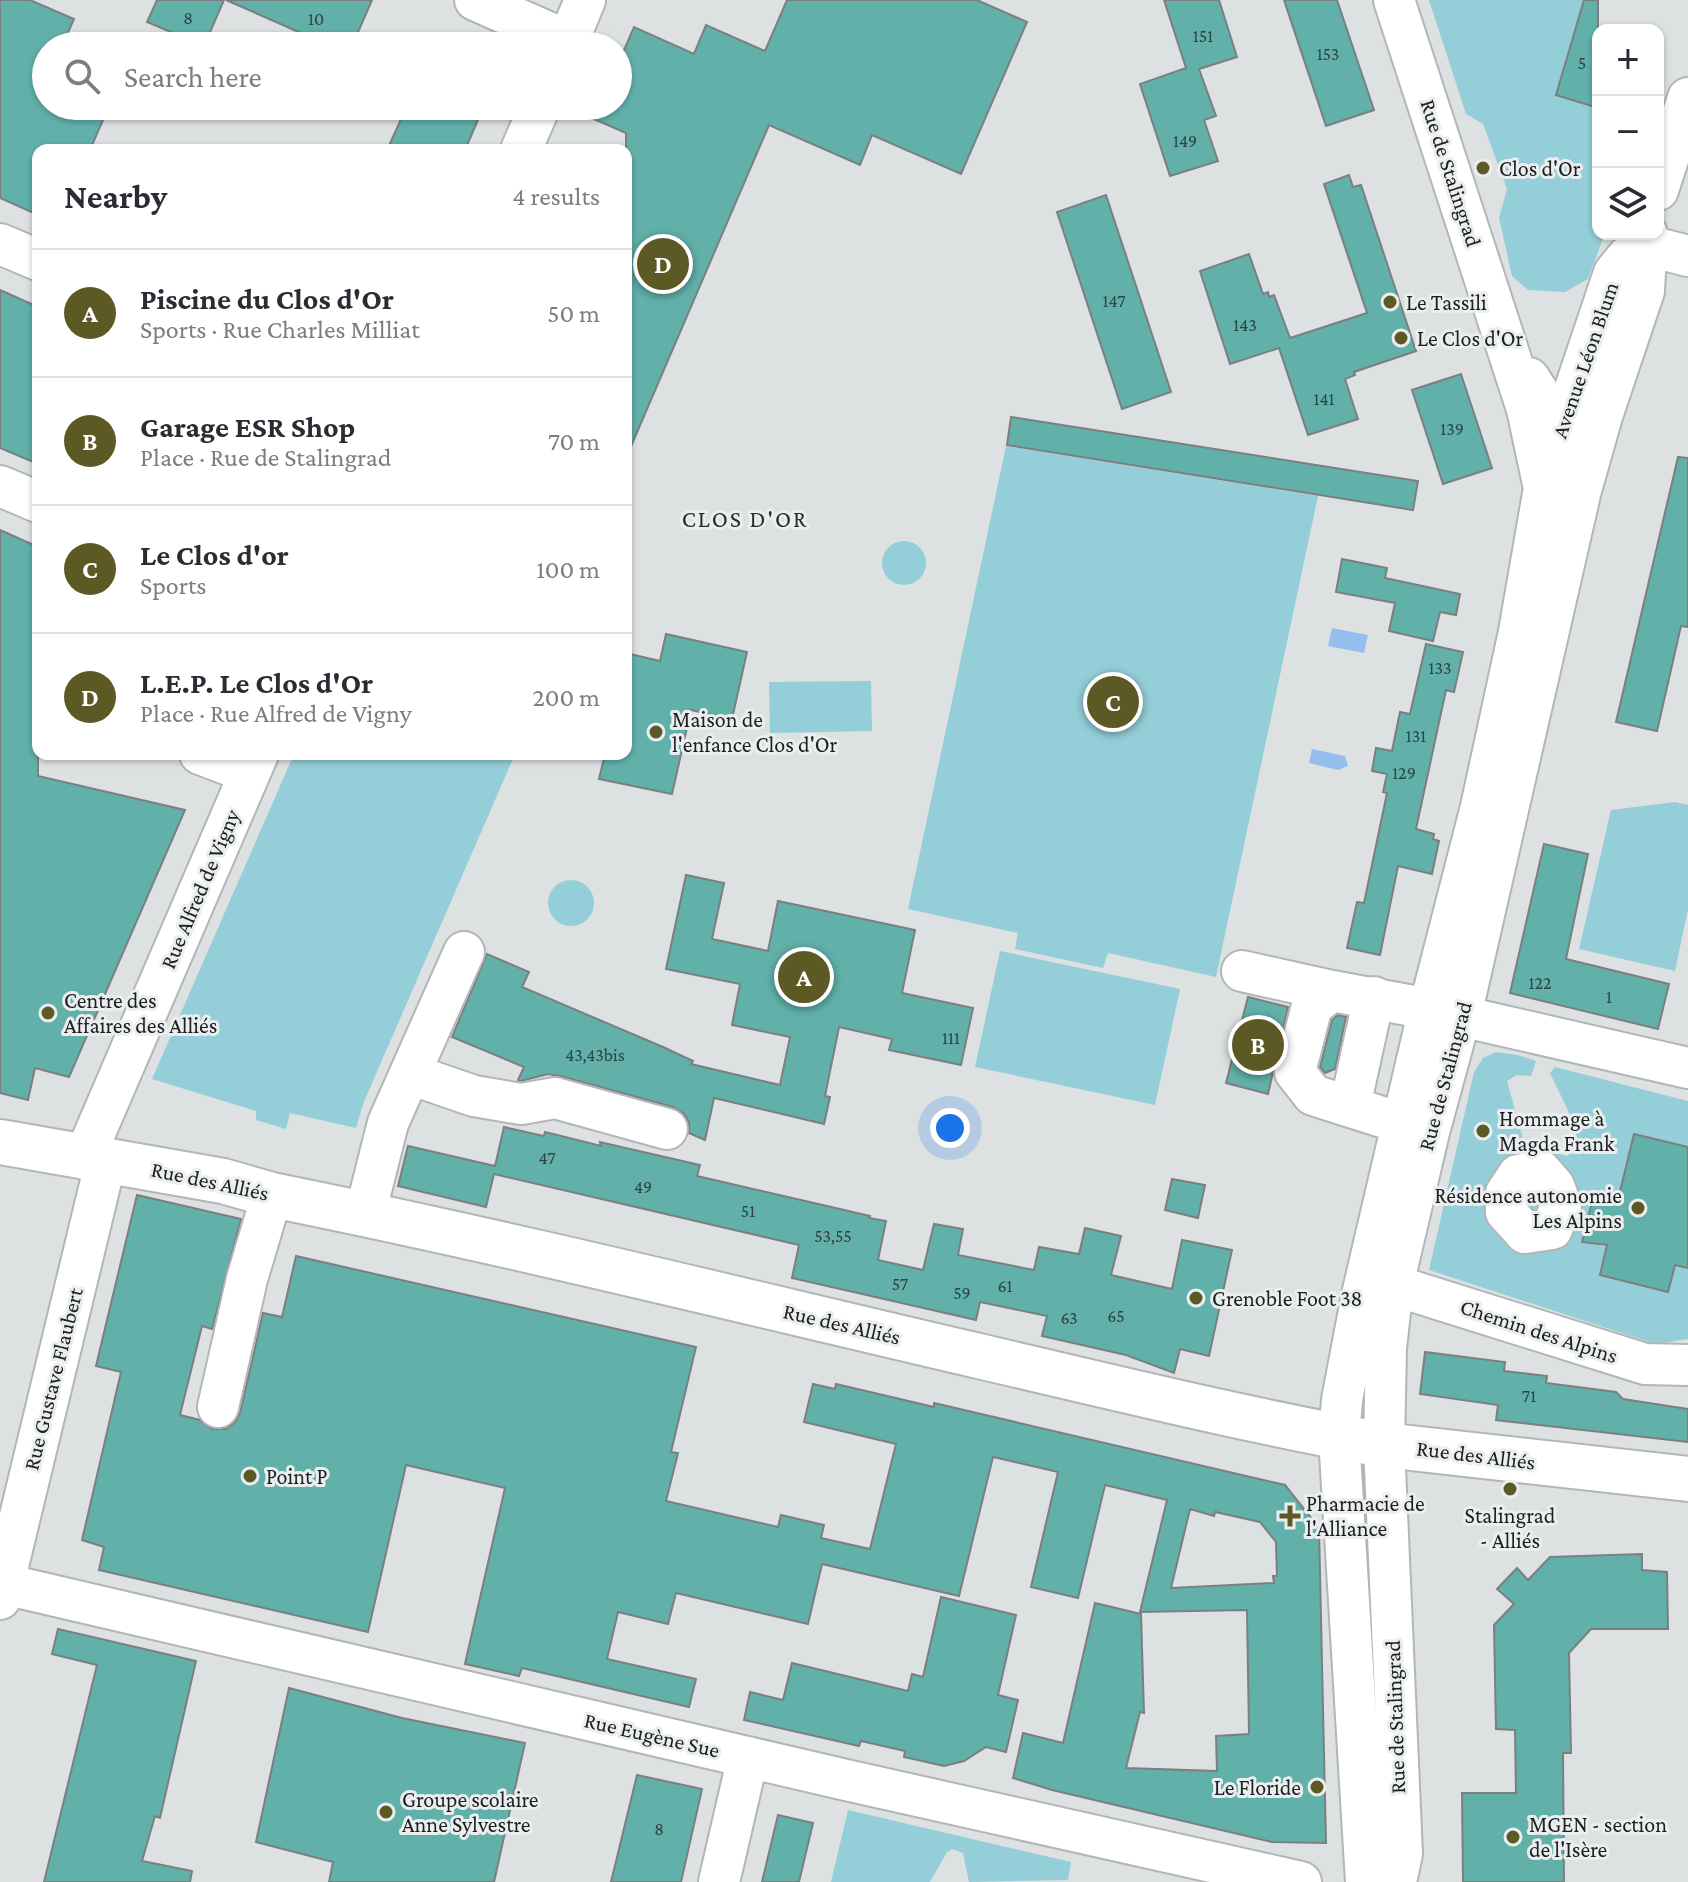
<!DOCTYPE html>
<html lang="en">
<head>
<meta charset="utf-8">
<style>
	:root { --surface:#fff; --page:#f2f2f3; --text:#2b2b33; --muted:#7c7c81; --line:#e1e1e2; --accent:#5d5925 }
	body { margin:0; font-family:"Crimson Pro",serif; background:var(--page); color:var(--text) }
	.controls { position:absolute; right:24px; top:24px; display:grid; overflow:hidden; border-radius:16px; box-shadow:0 2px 6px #0004 }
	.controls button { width:72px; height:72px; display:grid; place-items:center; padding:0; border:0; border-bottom:2px solid var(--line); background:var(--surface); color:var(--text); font:40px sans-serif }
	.you { position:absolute; left:950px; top:1128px; width:28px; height:28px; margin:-20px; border:6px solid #fff; border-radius:50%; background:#1a73e8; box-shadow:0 0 0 12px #1a73e833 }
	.badge { display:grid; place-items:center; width:52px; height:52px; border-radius:50%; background:var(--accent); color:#fff; font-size:26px; font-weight:700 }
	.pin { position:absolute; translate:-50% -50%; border:4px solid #fff; box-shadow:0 2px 8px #0006 }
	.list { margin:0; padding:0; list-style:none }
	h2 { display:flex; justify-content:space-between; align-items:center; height:104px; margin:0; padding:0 32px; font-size:34px }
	h2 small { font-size:26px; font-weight:400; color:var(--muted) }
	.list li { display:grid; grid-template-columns:52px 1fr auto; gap:24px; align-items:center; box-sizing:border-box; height:128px; padding:0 32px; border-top:2px solid var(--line) }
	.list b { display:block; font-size:30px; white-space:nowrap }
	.list p { margin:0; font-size:26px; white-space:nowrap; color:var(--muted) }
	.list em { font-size:26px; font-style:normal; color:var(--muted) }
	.icon { flex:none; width:44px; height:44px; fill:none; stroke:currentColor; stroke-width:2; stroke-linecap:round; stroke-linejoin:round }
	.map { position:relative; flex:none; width:1688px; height:1882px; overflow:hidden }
	.search { position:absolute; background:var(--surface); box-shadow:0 2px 6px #0004; left:32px; top:32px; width:600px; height:88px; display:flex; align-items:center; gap:20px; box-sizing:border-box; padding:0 28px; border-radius:44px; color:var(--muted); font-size:30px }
	.panel { position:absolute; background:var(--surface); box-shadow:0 2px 6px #0004; left:32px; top:144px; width:600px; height:616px; border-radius:16px }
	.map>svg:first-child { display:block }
	.green { fill:#94ced8 }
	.water { fill:#94bfed }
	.building { fill:#61b1aa; stroke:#7b7f7f; stroke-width:2; fill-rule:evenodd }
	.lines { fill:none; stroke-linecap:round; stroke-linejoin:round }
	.minor-casing { stroke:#b3b6b7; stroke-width:44 }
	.major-casing { stroke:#b3b6b7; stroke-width:48 }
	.minor { stroke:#fff; stroke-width:40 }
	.major { stroke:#fff; stroke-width:44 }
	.poi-dot { fill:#5d5925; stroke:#eaeeef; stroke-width:3 }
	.labels { text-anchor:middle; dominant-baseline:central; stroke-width:6; stroke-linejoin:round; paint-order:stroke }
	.number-label { font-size:18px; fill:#2e4342 }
	.poi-label { font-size:22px; fill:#1d1e1f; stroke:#eaeeef; text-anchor:start }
	.street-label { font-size:22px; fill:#1d1e1f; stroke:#eaeeef }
	.neighbourhood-label { font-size:24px; letter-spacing:2px; fill:#2c2f30; stroke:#eaeeef }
</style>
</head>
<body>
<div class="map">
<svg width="1688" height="1882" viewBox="0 0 1688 1882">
	<rect width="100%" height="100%" fill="#dde1e2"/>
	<path class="green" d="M 1429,0 L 1584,0 L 1556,95 L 1598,108 L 1598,213 L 1595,224 L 1598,234 L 1604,236 L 1588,279 L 1565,292 L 1528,290 L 1512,276 L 1499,218 L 1507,189 L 1483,124 L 1466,114 Z
		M 1006,446 L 1318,496 L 1216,977 L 1108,953 L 1103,968 L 1015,949 L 1018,933 L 908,909 Z
		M882 563a22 22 0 1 1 44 0a22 22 0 1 1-44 0Z
		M 871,681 L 872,731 L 770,733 L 769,682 Z
		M 294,754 L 515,754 L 363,1104 L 356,1128 L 290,1113 L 286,1129 L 256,1120 L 256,1111 L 152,1079 Z
		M 1675,802 L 1688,805 L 1688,909 L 1675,971 L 1579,949 L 1611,810 Z
		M548 903a23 23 0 1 1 46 0a23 23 0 1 1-46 0Z
		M 1000,951 L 1180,989 L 1155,1105 L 975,1067 Z
		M 1496,1052 L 1518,1055 L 1536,1061 L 1531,1076 L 1517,1075 L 1507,1081 L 1525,1146 L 1568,1156 L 1575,1125 L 1550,1073 L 1555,1067 L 1688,1101 L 1688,1147 L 1634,1134 L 1618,1200 L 1594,1194 L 1585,1242 L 1606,1247 L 1600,1275 L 1675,1265 L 1688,1268 L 1688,1339 L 1655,1344 L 1429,1270 L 1474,1072 L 1483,1058 Z
		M 848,1810 L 1071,1862 L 1068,1880 L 969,1882 L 963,1853 L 952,1849 L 947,1852 L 930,1882 L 831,1882 Z"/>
	<path class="water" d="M 1332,628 L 1368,635 L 1364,653 L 1328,646 Z
		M 1312,749 L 1345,756 L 1348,766 L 1338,770 L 1309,763 Z"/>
	<path class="building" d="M 0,0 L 30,0 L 74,19 L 62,46 L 46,46 L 46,106 L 109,106 L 90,150 L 38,150 L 38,215 L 0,198 Z
		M 157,0 L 224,0 L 204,46 L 147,22 Z
		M 226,0 L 372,0 L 352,46 L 325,46 L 301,35 L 301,33 Z
		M 787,0 L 977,0 L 1027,22 L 961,174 L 872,135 L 860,165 L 769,125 L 626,458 L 626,133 L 564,106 L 618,106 L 618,64 L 634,27 L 694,54 L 706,25 L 765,51 Z
		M 1164,0 L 1219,0 L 1237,57 L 1199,69 L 1216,116 L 1204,120 L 1218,161 L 1170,176 L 1140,84 L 1186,68 Z
		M 1284,0 L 1337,0 L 1374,110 L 1326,126 Z
		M 1584,0 L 1598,0 L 1598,108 L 1556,95 Z
		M 407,106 L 484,106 L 465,150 L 387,150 Z
		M 1349,175 L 1353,187 L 1361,185 L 1416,351 L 1354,372 L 1355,375 L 1345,379 L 1358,419 L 1308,435 L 1279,348 L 1230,364 L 1200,271 L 1249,254 L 1263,294 L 1268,292 L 1269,297 L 1274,295 L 1290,338 L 1367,313 L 1324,184 Z
		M 1106,195 L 1171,392 L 1122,409 L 1057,212 Z
		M 0,290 L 38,307 L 38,464 L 0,448 Z
		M 1461,374 L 1492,468 L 1443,484 L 1412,390 Z
		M 1011,417 L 1418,481 L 1413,510 L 1007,445 Z
		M 1678,457 L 1688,458 L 1688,627 L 1681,626 L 1657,731 L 1616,722 Z
		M 0,530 L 38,547 L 38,776 L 185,810 L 69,1077 L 35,1068 L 28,1100 L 0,1093 Z
		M 1342,559 L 1387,568 L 1385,578 L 1460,594 L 1456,615 L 1440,612 L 1433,641 L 1389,631 L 1395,603 L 1336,592 Z
		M 666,634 L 747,652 L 732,719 L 691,710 L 672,794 L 599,779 L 605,754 L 626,754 L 626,653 L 660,661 Z
		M 1426,644 L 1463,652 L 1454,692 L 1446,690 L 1416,829 L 1434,834 L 1433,839 L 1439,841 L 1432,874 L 1398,866 L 1380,955 L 1347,948 L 1357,902 L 1364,903 L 1387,793 L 1383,792 L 1387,774 L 1372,771 L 1376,748 L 1392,751 L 1400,712 L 1410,714 Z
		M 1544,844 L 1588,854 L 1566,959 L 1669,984 L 1658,1029 L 1510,993 Z
		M 686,875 L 724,883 L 712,939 L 768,951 L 778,901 L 915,930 L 902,993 L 973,1008 L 961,1065 L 889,1050 L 892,1039 L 839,1027 L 825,1096 L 830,1097 L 824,1124 L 714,1098 L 705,1140 L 689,1133 L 689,1122 L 684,1114 L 673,1107 L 560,1076 L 548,1074 L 521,1081 L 518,1080 L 524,1067 L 452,1037 L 487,954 L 529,972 L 522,987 L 663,1047 L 693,1061 L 691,1064 L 780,1085 L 790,1037 L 732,1025 L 740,984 L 666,969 Z
		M 1248,997 L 1288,1007 L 1268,1094 L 1226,1083 Z
		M 1338,1015 L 1346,1017 L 1335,1069 L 1325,1073 L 1320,1067 L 1332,1020 Z
		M 504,1127 L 544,1136 L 545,1132 L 601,1146 L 600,1142 L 700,1165 L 697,1176 L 870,1216 L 869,1218 L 886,1221 L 878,1260 L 923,1270 L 934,1224 L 963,1229 L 958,1255 L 1034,1270 L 1039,1247 L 1079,1254 L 1085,1228 L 1121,1236 L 1111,1275 L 1172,1289 L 1182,1240 L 1232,1250 L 1209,1356 L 1180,1349 L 1174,1373 L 1126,1355 L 1042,1336 L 1047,1316 L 980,1302 L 976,1320 L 792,1278 L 799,1245 L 494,1174 L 486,1207 L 398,1186 L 408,1146 L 495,1166 Z
		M 1634,1134 L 1688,1147 L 1688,1268 L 1675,1265 L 1668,1292 L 1600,1275 L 1607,1245 L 1582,1242 L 1594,1194 L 1618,1200 Z
		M 1172,1179 L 1205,1185 L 1198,1218 L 1165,1210 Z
		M 137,1195 L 241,1219 L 212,1329 L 202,1326 L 180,1415 L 200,1420 L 212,1429 L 226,1429 L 235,1422 L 240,1413 L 263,1313 L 282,1317 L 296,1256 L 696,1347 L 671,1452 L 678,1453 L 666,1501 L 778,1527 L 781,1515 L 824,1525 L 821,1538 L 870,1549 L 896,1444 L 804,1422 L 813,1384 L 835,1389 L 836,1384 L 934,1407 L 934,1403 L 1285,1485 L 1319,1528 L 1326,1843 L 1272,1842 L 1052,1790 L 1013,1778 L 1023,1733 L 1063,1743 L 1095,1603 L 1141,1614 L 1144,1713 L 1140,1712 L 1126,1768 L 1217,1771 L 1216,1736 L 1249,1734 L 1247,1610 L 1140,1612 L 1167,1500 L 1105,1485 L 1078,1598 L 1031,1587 L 1058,1472 L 993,1457 L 959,1596 L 822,1564 L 808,1624 L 676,1593 L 668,1624 L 618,1612 L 607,1659 L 696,1679 L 689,1707 L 522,1668 L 519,1676 L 465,1664 L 505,1488 L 406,1465 L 368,1632 L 99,1570 L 104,1547 L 82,1540 L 121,1372 L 96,1366 ZM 1190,1509 L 1214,1516 L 1215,1512 L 1260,1522 L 1276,1542 L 1277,1576 L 1273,1576 L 1274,1583 L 1171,1588 Z
		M 1425,1352 L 1505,1362 L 1504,1371 L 1547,1376 L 1546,1383 L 1616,1392 L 1623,1399 L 1688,1409 L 1688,1442 L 1496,1420 L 1498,1405 L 1420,1394 Z
		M 1642,1554 L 1642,1570 L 1667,1572 L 1668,1629 L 1591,1629 L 1569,1653 L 1571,1753 L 1563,1753 L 1564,1882 L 1463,1882 L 1462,1793 L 1516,1793 L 1515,1730 L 1496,1729 L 1494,1625 L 1514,1604 L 1497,1589 L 1517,1568 L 1528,1580 L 1550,1557 Z
		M 941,1597 L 1016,1615 L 998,1695 L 1018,1700 L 1006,1752 L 986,1747 L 964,1761 L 944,1766 L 904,1757 L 905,1751 L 861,1741 L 859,1746 L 744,1720 L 750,1692 L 783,1700 L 792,1663 L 908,1691 L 912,1674 L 923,1677 Z
		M 58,1629 L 196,1661 L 160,1818 L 155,1816 L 142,1861 L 192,1871 L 190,1882 L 44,1882 L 97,1665 L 52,1654 Z
		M 289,1688 L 402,1718 L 525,1743 L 494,1882 L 329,1882 L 333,1862 L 256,1842 Z
		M 637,1775 L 702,1789 L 681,1882 L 611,1882 Z
		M 778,1815 L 813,1823 L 799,1882 L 762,1882 Z"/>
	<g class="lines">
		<defs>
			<path id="minor" d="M 475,0 L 568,41
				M 566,46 L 585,0
				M 521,150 L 540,106
				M 1658,190 L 1688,98
				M 0,244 L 38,260
				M 1645,245 L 1688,256
				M 1556,445 L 1614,273 L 1627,257 L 1645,245
				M 0,486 L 38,502
				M 1581,490 L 1602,416 L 1644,291 L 1647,234
				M 200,754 L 250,773
				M 1242,971 L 1332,991
				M 1460,1016 L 1688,1068
				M 410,1074 L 474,1096 L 521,1104 L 555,1098 L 667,1129
				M 1350,1106 L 1374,997
				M 1429,1132 L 1313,1095 L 1295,1072 L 1312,1006 L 1332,991 L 1429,1009 L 1454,1011
				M 85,1156 L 258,754
				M 1541,1171 L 1554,1186 L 1561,1205 L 1552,1229 L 1525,1233 L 1506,1212 L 1506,1193 L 1518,1175 Z
				M 365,1214 L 388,1123 L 464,952
				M 1393,1285 L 1645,1364 L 1688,1365
				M 218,1407 L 247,1279 L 272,1195
				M 4,1584 L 846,1780 L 1301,1882
				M 0,1599 L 106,1160
				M 719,1882 L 748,1757
				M 1366,1882 L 1339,1437 L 1342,1400 L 1362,1295 L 1429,1009 L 1481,807 L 1519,632 L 1544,488 L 1527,409 L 1394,0
				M 1396,1882 L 1402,1854 L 1384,1445 L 1386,1348 L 1393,1285 L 1429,1132 L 1462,1011 L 1580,494 C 1578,449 1553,415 1529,378"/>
			<path id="major" d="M 0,1142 L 223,1181 L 272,1195 C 510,1243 747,1302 983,1357 C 1116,1388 1250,1421 1384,1445 L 1688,1479"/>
		</defs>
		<use href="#minor" class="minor-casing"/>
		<use href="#major" class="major-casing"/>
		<use href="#minor" class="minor"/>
		<use href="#major" class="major"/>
	</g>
	<g class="poi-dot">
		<circle cx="1483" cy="168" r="8"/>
		<circle cx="1390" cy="302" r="8"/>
		<circle cx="1401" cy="338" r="8"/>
		<circle cx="656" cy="732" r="8"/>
		<circle cx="48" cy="1013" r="8"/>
		<circle cx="1483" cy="1131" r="8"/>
		<circle cx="1638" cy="1208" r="8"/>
		<circle cx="1196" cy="1298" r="8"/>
		<circle cx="250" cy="1476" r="8"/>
		<circle cx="1510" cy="1489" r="8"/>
		<path d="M1286 1504h8v8h8v8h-8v8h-8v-8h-8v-8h8z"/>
		<circle cx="1317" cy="1787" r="8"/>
		<circle cx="386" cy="1812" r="8"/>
		<circle cx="1513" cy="1837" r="8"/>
	</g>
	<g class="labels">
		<g class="number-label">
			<text x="188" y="18">8</text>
			<text x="316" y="19">10</text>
			<text x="1203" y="36">151</text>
			<text x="1328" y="54">153</text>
			<text x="1582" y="63">5</text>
			<text x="1185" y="141">149</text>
			<text x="1114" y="301">147</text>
			<text x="1245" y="325">143</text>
			<text x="1324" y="399">141</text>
			<text x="1452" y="429">139</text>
			<text x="1440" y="668">133</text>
			<text x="1416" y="736">131</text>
			<text x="1404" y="773">129</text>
			<text x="1540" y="983">122</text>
			<text x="1609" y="997">1</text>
			<text x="951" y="1038">111</text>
			<text x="595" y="1055">43,43bis</text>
			<text x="547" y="1158">47</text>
			<text x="643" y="1187">49</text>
			<text x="748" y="1211">51</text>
			<text x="833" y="1236">53,55</text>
			<text x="900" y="1284">57</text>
			<text x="1005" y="1286">61</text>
			<text x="962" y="1293">59</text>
			<text x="1116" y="1316">65</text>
			<text x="1069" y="1318">63</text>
			<text x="1529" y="1396">71</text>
			<text x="659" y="1829">8</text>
		</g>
		<g class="poi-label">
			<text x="1499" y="168">Clos d'Or</text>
			<text x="1406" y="302">Le Tassili</text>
			<text x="1417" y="338">Le Clos d'Or</text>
			<text x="672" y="719">Maison de<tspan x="672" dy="25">l'enfance Clos d'Or</tspan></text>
			<text x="64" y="1000">Centre des<tspan x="64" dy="25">Affaires des Alliés</tspan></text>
			<text x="1499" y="1118">Hommage à<tspan x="1499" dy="25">Magda Frank</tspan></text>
			<text x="1622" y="1195" text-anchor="end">Résidence autonomie<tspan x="1622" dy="25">Les Alpins</tspan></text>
			<text x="1212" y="1298">Grenoble Foot 38</text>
			<text x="266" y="1476">Point P</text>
			<text x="1306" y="1503">Pharmacie de<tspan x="1306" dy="25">l'Alliance</tspan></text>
			<text x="1510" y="1515" text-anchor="middle">Stalingrad<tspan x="1510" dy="25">- Alliés</tspan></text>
			<text x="1301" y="1787" text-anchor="end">Le Floride</text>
			<text x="402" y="1799">Groupe scolaire<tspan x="402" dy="25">Anne Sylvestre</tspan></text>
			<text x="1529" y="1824">MGEN - section<tspan x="1529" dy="25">de l'Isère</tspan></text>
		</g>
		<g class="street-label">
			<text transform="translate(1451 173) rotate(72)">Rue de Stalingrad</text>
			<text transform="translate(1585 360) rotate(-71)">Avenue Léon Blum</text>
			<text transform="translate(200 889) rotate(-67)">Rue Alfred de Vigny</text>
			<text transform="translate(1445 1076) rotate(-75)">Rue de Stalingrad</text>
			<text transform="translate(210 1181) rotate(12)">Rue des Alliés</text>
			<text transform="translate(842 1324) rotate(13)">Rue des Alliés</text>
			<text transform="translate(1539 1331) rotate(18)">Chemin des Alpins</text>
			<text transform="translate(53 1379) rotate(-76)">Rue Gustave Flaubert</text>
			<text transform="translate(1476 1455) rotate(7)">Rue des Alliés</text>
			<text transform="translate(1395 1717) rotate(-92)">Rue de Stalingrad</text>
			<text transform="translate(652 1735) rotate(13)">Rue Eugène Sue</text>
		</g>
		<g class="neighbourhood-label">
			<text x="745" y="518">CLOS D'OR</text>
		</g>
	</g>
</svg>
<div class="controls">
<button>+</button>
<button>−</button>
<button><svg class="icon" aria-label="layers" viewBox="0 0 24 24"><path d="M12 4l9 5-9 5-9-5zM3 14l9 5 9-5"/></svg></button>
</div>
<div class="you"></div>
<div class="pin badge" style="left:804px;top:977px">A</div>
<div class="pin badge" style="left:1258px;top:1045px">B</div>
<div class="pin badge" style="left:1113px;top:702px">C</div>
<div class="pin badge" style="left:663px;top:264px">D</div>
<div class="search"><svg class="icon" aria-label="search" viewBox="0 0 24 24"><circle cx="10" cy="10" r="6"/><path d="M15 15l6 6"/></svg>Search here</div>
<section class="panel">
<h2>Nearby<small>4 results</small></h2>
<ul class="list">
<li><span class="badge">A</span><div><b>Piscine du Clos d'Or</b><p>Sports · Rue Charles Milliat</p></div><em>50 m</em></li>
<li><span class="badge">B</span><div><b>Garage ESR Shop</b><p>Place · Rue de Stalingrad</p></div><em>70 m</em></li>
<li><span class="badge">C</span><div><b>Le Clos d'or</b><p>Sports</p></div><em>100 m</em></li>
<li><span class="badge">D</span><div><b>L.E.P. Le Clos d'Or</b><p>Place · Rue Alfred de Vigny</p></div><em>200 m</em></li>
</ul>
</section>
</div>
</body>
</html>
